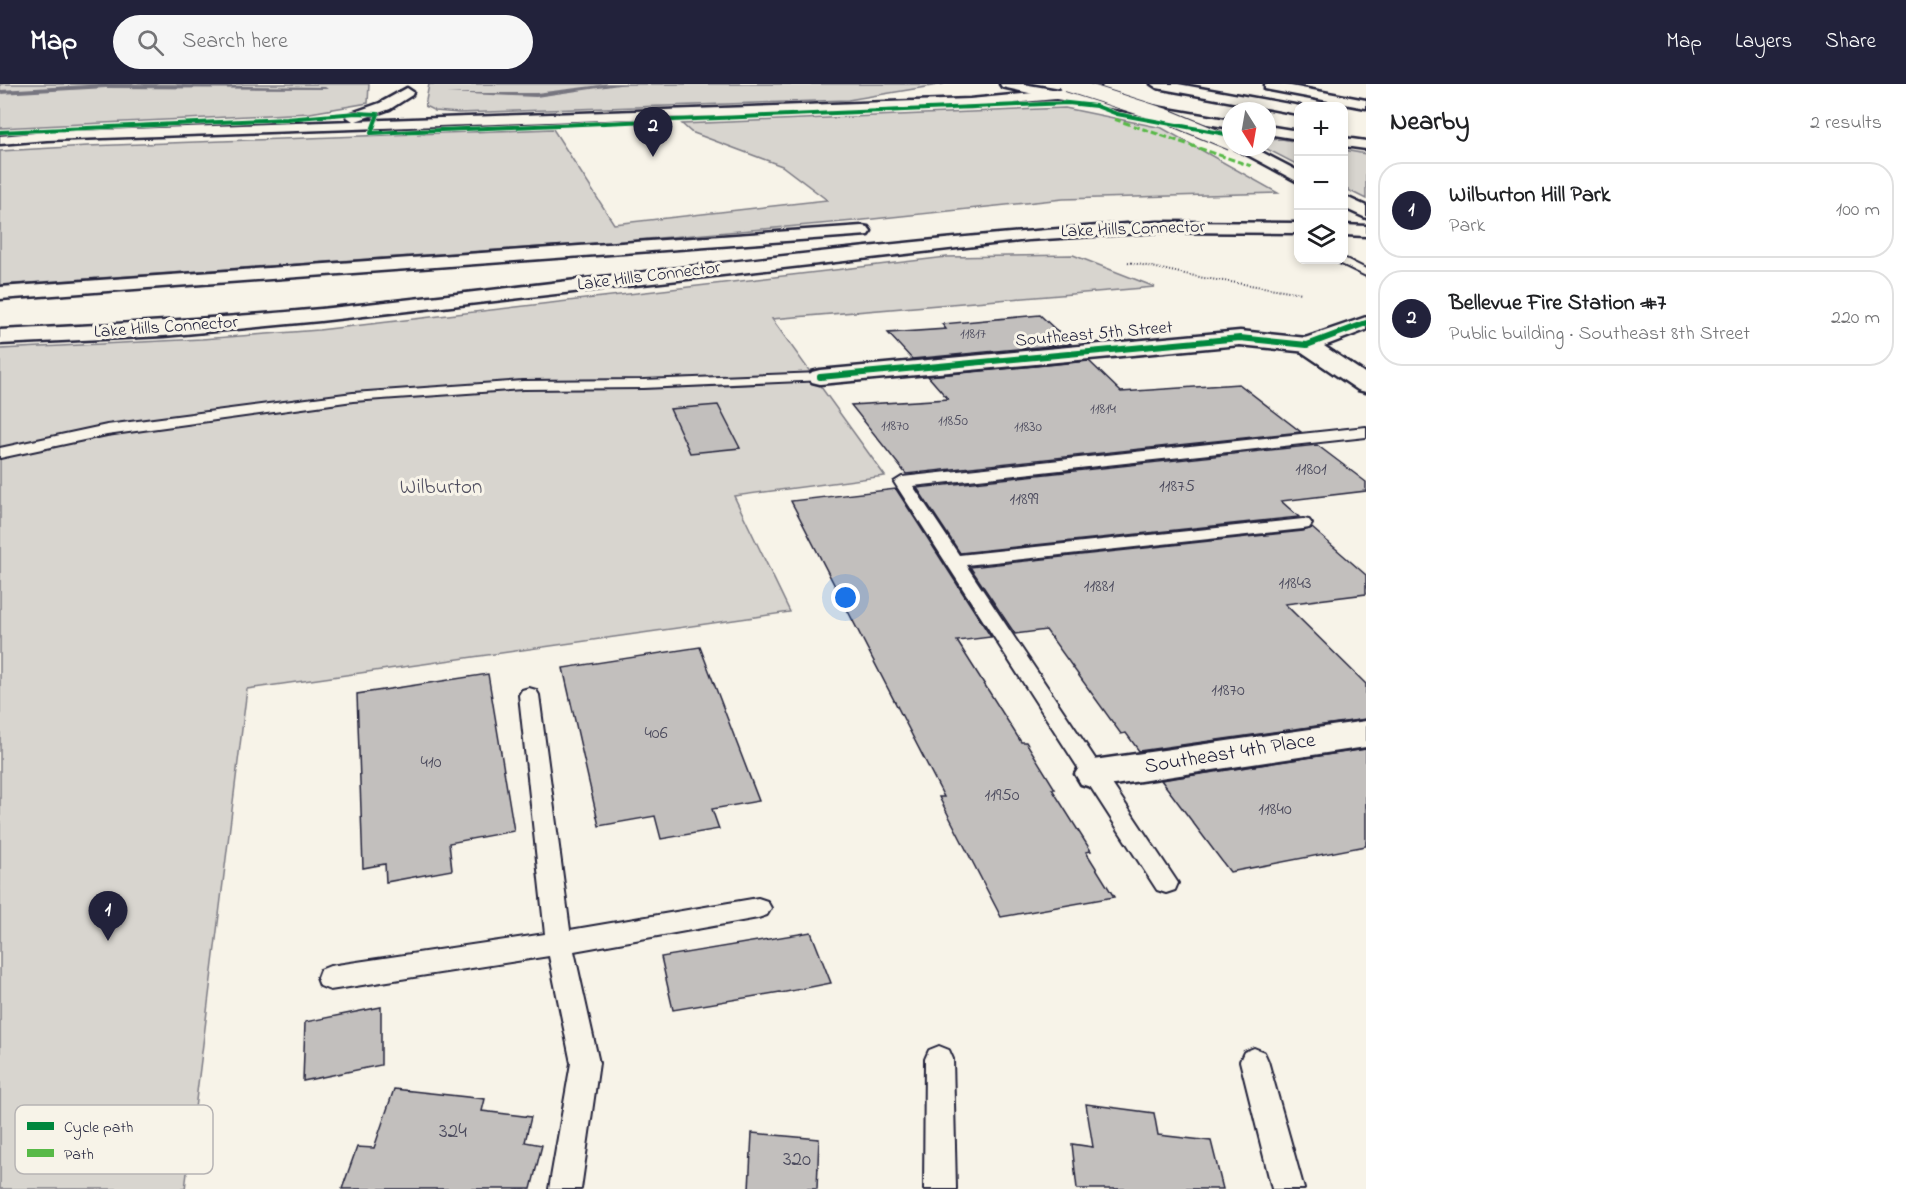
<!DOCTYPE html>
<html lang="en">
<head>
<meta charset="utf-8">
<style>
	:root { --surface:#fff; --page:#f6f6f6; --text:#202124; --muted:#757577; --line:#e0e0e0; --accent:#22223b }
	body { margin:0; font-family:"Indie Flower",sans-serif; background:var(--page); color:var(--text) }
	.controls { position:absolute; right:18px; top:18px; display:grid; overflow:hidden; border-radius:12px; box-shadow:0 3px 9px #0003 }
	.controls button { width:54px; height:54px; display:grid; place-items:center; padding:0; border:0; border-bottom:2px solid var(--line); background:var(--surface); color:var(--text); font:30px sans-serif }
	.compass { position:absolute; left:1222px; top:18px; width:54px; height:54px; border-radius:50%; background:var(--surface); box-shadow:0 3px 9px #0003; rotate:169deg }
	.you { position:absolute; left:846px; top:514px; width:21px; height:21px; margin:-15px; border:4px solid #fff; border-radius:50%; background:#1a73e8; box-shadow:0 0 0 9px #1a73e833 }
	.badge { display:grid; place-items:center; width:39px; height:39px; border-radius:50%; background:var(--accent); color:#fff; font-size:20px; font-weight:700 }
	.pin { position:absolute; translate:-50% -50px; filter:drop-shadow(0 2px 3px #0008) }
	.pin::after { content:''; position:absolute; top:32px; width:21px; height:18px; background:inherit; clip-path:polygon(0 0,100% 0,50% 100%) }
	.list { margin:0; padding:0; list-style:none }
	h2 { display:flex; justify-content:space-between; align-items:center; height:78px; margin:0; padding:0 24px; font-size:26px }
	h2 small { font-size:20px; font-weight:400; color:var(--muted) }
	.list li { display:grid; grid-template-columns:39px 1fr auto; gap:18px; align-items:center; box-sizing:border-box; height:96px; margin:0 12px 12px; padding:0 12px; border:2px solid var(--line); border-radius:24px }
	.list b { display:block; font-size:22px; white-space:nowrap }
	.list p { margin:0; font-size:20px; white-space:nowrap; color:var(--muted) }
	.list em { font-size:20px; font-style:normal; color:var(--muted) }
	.icon { flex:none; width:33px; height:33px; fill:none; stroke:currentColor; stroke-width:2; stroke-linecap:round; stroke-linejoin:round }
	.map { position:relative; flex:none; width:1366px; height:1105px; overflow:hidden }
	header { display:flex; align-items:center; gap:36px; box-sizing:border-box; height:84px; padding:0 30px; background:var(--accent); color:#fff }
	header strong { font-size:28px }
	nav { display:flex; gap:33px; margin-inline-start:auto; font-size:21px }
	.search { width:420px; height:54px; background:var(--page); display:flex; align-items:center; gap:15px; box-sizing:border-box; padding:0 21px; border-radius:33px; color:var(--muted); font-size:22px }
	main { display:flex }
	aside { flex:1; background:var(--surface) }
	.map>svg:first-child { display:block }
	.green { fill:#d8d5cf; stroke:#7d7c85; stroke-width:1.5 }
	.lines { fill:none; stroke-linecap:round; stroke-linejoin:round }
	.stream { fill:#76747f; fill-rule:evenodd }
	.building { fill:#c2bfbd; stroke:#22223b; stroke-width:1.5 }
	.lane-casing { stroke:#22223b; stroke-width:4 }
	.street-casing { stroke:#22223b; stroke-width:5 }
	.secondary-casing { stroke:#22223b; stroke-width:5 }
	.highway-casing { stroke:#22223b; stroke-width:5 }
	.path { stroke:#22223b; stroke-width:2; stroke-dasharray:1 2; stroke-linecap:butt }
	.lane { fill:#f7f3e8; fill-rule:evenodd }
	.street { fill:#f7f3e8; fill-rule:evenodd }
	.secondary { fill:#f7f3e8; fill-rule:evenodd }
	.highway { fill:#f7f3e8; fill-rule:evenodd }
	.highway-bridge-casing { stroke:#22223b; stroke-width:16; stroke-linecap:butt }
	.highway-bridge { stroke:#f7f3e8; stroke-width:14 }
	.quiet { stroke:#58b947; stroke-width:3; stroke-dasharray:7 3; stroke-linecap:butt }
	.cycleway-far1-casing { stroke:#f7f3e8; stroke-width:5 }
	.cycleway-casing { stroke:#f7f3e8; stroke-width:8 }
	.cycleway-far1 { stroke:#00873e; stroke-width:4 }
	.cycleway { stroke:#00873e; stroke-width:6 }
	.labels { text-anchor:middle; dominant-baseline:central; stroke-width:6; stroke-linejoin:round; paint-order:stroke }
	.far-number-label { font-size:15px; fill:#4a495c }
	.far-street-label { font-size:18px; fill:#22223b; stroke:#f7f3e8 }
	.number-label { font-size:18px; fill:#4a495c }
	.park-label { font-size:21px; fill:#504f60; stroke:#f7f3e8 }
	.street-label { font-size:21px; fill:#22223b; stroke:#f7f3e8 }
	.near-number-label { font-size:21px; fill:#4a495c }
	.key { fill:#f7f3e8; stroke:#b7b4b4; stroke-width:1.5 }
	.key-label { font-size:16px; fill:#22223b }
</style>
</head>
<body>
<header>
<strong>Map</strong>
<div class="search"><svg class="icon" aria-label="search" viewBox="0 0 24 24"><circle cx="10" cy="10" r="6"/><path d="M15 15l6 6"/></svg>Search here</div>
<nav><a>Map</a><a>Layers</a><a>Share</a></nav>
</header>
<main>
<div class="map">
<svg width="1366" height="1105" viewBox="0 0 1366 1105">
	<rect width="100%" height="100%" fill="#f7f3e8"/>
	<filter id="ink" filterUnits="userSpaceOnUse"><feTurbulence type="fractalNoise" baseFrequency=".0167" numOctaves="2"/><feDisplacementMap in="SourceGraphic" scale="12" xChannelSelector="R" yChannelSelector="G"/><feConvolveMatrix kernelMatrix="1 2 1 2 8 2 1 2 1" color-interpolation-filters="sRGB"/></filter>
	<g filter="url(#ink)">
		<path class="green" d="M 0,0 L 369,0 L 368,19 L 310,29 L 0,44 Z
			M 429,0 L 944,0 L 848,16 L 458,29 L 435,27 L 425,22 Z
			M 1065,24 L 1162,44 L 1278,109 L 1063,115 L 854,137 L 625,157 L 0,201 L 0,67 L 88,62 L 553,45 L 614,140 L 827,116 L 782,82 L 691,48 L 682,40 Z
			M 1282,55 L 1298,58 L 1298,81 L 1263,63 L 1267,63 L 1267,56 Z
			M 1344,66 L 1366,70 L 1366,115 L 1344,104 Z
			M 1073,171 L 1155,203 L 772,235 L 885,392 L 734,412 L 790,528 L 247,605 L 185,1105 L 0,1105 L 0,265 L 202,255 L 319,246 L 947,173 Z"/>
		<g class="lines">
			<path class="stream" d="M 106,0 L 325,3 L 328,5 L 106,4 L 0,10 L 0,6 Z
				M 609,0 L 626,0 L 536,13 L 447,9 L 536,9 Z"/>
		</g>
		<path class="building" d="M 1040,231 L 1071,260 L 912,275 L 888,249 L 946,245 L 942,240 Z
			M 1089,277 L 1121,308 L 1239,300 L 1301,348 L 906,390 L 851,321 L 948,315 L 928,292 Z
			M 718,321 L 740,364 L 690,369 L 670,325 Z
			M 1317,361 L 1366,398 L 1366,407 L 1281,417 L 1299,433 L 960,469 L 917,404 Z
			M 896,405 L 991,553 L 957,557 L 1021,658 L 1026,658 L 1055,705 L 1052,705 L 1091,767 L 1086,768 L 1114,813 L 1001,833 L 939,713 L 944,713 L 791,417 Z
			M 1312,444 L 1366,491 L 1366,510 L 1285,520 L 1366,600 L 1366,635 L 1139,667 L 1126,649 L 1121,650 L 1046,546 L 1015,550 L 970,483 L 1303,447 Z
			M 700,563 L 759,717 L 712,725 L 719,745 L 661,755 L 655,732 L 599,742 L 563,584 Z
			M 488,590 L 514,747 L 449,759 L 452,786 L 386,798 L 385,780 L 363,784 L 357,610 Z
			M 1366,665 L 1366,762 L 1230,788 L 1161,696 Z
			M 811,848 L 831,899 L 781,909 L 780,908 L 673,926 L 661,873 Z
			M 381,923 L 381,981 L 303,997 L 305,938 Z
			M 394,1005 L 485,1015 L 482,1027 L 531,1033 L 525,1058 L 542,1061 L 531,1105 L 342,1105 L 357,1063 L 374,1064 Z
			M 1086,1020 L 1154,1029 L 1158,1051 L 1211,1057 L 1223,1105 L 1077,1105 L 1072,1060 L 1093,1063 Z
			M 752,1049 L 819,1055 L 817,1105 L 749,1105 Z"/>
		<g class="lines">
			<defs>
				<path id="lane" d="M 1344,174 L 1366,185 L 1366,192 L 1333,176 Z
					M 820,289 L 825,290 L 827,293 L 825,296 L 643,304 L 523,305 L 353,317 L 107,351 L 0,374 L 0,364 L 107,341 L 353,309 L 523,297 L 643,296 Z
					M 1366,343 L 1366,353 L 913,402 L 959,471 L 1303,435 L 1309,436 L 1312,440 L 1309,444 L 1303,445 L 966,481 L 1178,799 L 1175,806 L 1166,809 L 1157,806 L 894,398 L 902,393 Z
					M 529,604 L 536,606 L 539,611 L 570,846 L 758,814 L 767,817 L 771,824 L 767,831 L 758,834 L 574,867 L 599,979 L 581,1105 L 549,1105 L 571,979 L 549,872 L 330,906 L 320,902 L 317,894 L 320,886 L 330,882 L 545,850 L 519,611 L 522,606 Z
					M 939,962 L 949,966 L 953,975 L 956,1105 L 924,1105 L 925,975 L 929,966 Z
					M 1254,964 L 1264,968 L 1268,977 L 1304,1105 L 1272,1105 L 1240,977 L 1244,968 Z"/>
				<path id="street" d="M 1240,247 L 1307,254 L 1315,256 L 1318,261 L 1315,266 L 1307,268 L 1240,261 L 820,300 L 812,298 L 808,293 L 812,288 L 820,286 Z
					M 1366,637 L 1366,663 L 1094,704 L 1081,700 L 1075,690 L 1081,680 L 1094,676 Z"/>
				<path id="secondary" d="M 1081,0 L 1101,0 L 1099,3 L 1056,15 L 970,23 L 47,56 L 0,60 L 0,52 L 47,48 L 353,37 L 347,33 L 349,30 L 380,19 L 407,4 L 413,8 L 412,11 L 390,25 L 356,37 L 970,15 L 1055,7 Z
					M 1158,138 L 1298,139 L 1298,149 L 1158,148 L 1028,156 L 320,237 L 164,252 L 0,260 L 0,246 C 107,241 214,235 321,225 C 600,196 878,155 1158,138 Z
					M 1344,141 L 1366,142 L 1366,152 L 1344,151 Z
					M 862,142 L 868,143 L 871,147 L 868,151 L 0,215 L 0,203 Z
					M 1366,233 L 1366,246 L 1324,262 L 1366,290 L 1366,308 L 1358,306 L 1299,266 L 1296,261 L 1299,256 Z"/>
				<path id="highway" d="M 1000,0 L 1023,0 L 1231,36 L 1231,44 L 1056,15 L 1002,3 Z
					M 1151,0 L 1178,0 L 1300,22 L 1298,30 L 1157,4 Z
					M 1265,0 L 1280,0 L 1366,16 L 1366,24 L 1270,6 L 1265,5 Z
					M 1267,42 L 1298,47 L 1298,55 L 1267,50 Z
					M 1344,54 L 1366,57 L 1366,65 L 1344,62 Z
					M 1233,63 L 1252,63 L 1298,87 L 1298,98 Z
					M 1344,112 L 1366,122 L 1366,134 L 1344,124 Z"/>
			</defs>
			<use href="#lane" class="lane-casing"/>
			<use href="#street" class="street-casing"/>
			<use href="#secondary" class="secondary-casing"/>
			<use href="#highway" class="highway-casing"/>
			<path class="path" d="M 1128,178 L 1204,194 L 1302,209"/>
			<use href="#lane" class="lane"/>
			<use href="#street" class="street"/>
			<use href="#secondary" class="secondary"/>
			<use href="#highway" class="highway"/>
			<defs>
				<path id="highway-bridge" d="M 1066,0 L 1166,32 L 1231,59"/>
			</defs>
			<use href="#highway-bridge" class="highway-bridge-casing"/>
			<use href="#highway-bridge" class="highway-bridge"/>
			<path class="quiet" d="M 1114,35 L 1251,82"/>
			<defs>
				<path id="cycleway-far1" d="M 0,48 L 287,35 L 356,29 L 378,30 L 371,49 L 1068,19 L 1096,22 L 1117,30 L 1231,51"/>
				<path id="cycleway" d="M 820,293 L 1240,254 L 1307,261 L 1366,239"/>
			</defs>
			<use href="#cycleway-far1" class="cycleway-far1-casing"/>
			<use href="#cycleway" class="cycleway-casing"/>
			<use href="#cycleway-far1" class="cycleway-far1"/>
			<use href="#cycleway" class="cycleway"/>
		</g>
	</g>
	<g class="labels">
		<g class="far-number-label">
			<text x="973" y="250">11817</text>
			<text x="1103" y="325">11814</text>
			<text x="953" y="337">11850</text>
			<text x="895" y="342">11870</text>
			<text x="1028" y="343">11830</text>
		</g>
		<g class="far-street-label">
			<text transform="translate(1133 146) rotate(-2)">Lake Hills Connector</text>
			<text transform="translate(649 193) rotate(-7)">Lake Hills Connector</text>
			<text transform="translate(166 244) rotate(-4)">Lake Hills Connector</text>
			<text transform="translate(1094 251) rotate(-5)">Southeast 5th Street</text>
		</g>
		<g class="number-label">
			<text x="1311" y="386">11801</text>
			<text x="1177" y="403">11875</text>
			<text x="1024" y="416">11899</text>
			<text x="1295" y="500">11843</text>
			<text x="1099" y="503">11881</text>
			<text x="1228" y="607">11870</text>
			<text x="656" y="650">406</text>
			<text x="431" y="679">410</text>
			<text x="1002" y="712">11950</text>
			<text x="1275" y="726">11840</text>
		</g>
		<g class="park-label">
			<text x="441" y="404">Wilburton</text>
		</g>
		<g class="street-label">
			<text transform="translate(1230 670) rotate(-9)">Southeast 4th Place</text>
		</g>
		<g class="near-number-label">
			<text x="453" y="1048">324</text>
			<text x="797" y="1076">320</text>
		</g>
	</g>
	<rect x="15" y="1021" width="198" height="69" rx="9" class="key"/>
	<rect x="27" y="1038" width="27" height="8" fill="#00873e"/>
	<rect x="27" y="1065" width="27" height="8" fill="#58b947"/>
	<g class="key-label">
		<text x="64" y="1048">Cycle path</text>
		<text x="64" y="1075">Path</text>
	</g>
</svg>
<div class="controls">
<button>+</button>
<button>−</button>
<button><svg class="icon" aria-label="layers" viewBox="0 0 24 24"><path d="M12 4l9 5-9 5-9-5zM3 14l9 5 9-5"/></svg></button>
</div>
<svg class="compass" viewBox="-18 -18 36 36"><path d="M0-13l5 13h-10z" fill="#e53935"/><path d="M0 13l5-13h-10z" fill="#757577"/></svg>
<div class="you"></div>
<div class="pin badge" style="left:108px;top:857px">1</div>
<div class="pin badge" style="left:653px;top:73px">2</div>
</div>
<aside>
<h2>Nearby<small>2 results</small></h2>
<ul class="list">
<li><span class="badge">1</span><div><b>Wilburton Hill Park</b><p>Park</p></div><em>100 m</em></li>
<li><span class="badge">2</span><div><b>Bellevue Fire Station #7</b><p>Public building · Southeast 8th Street</p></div><em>220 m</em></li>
</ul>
</aside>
</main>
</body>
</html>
